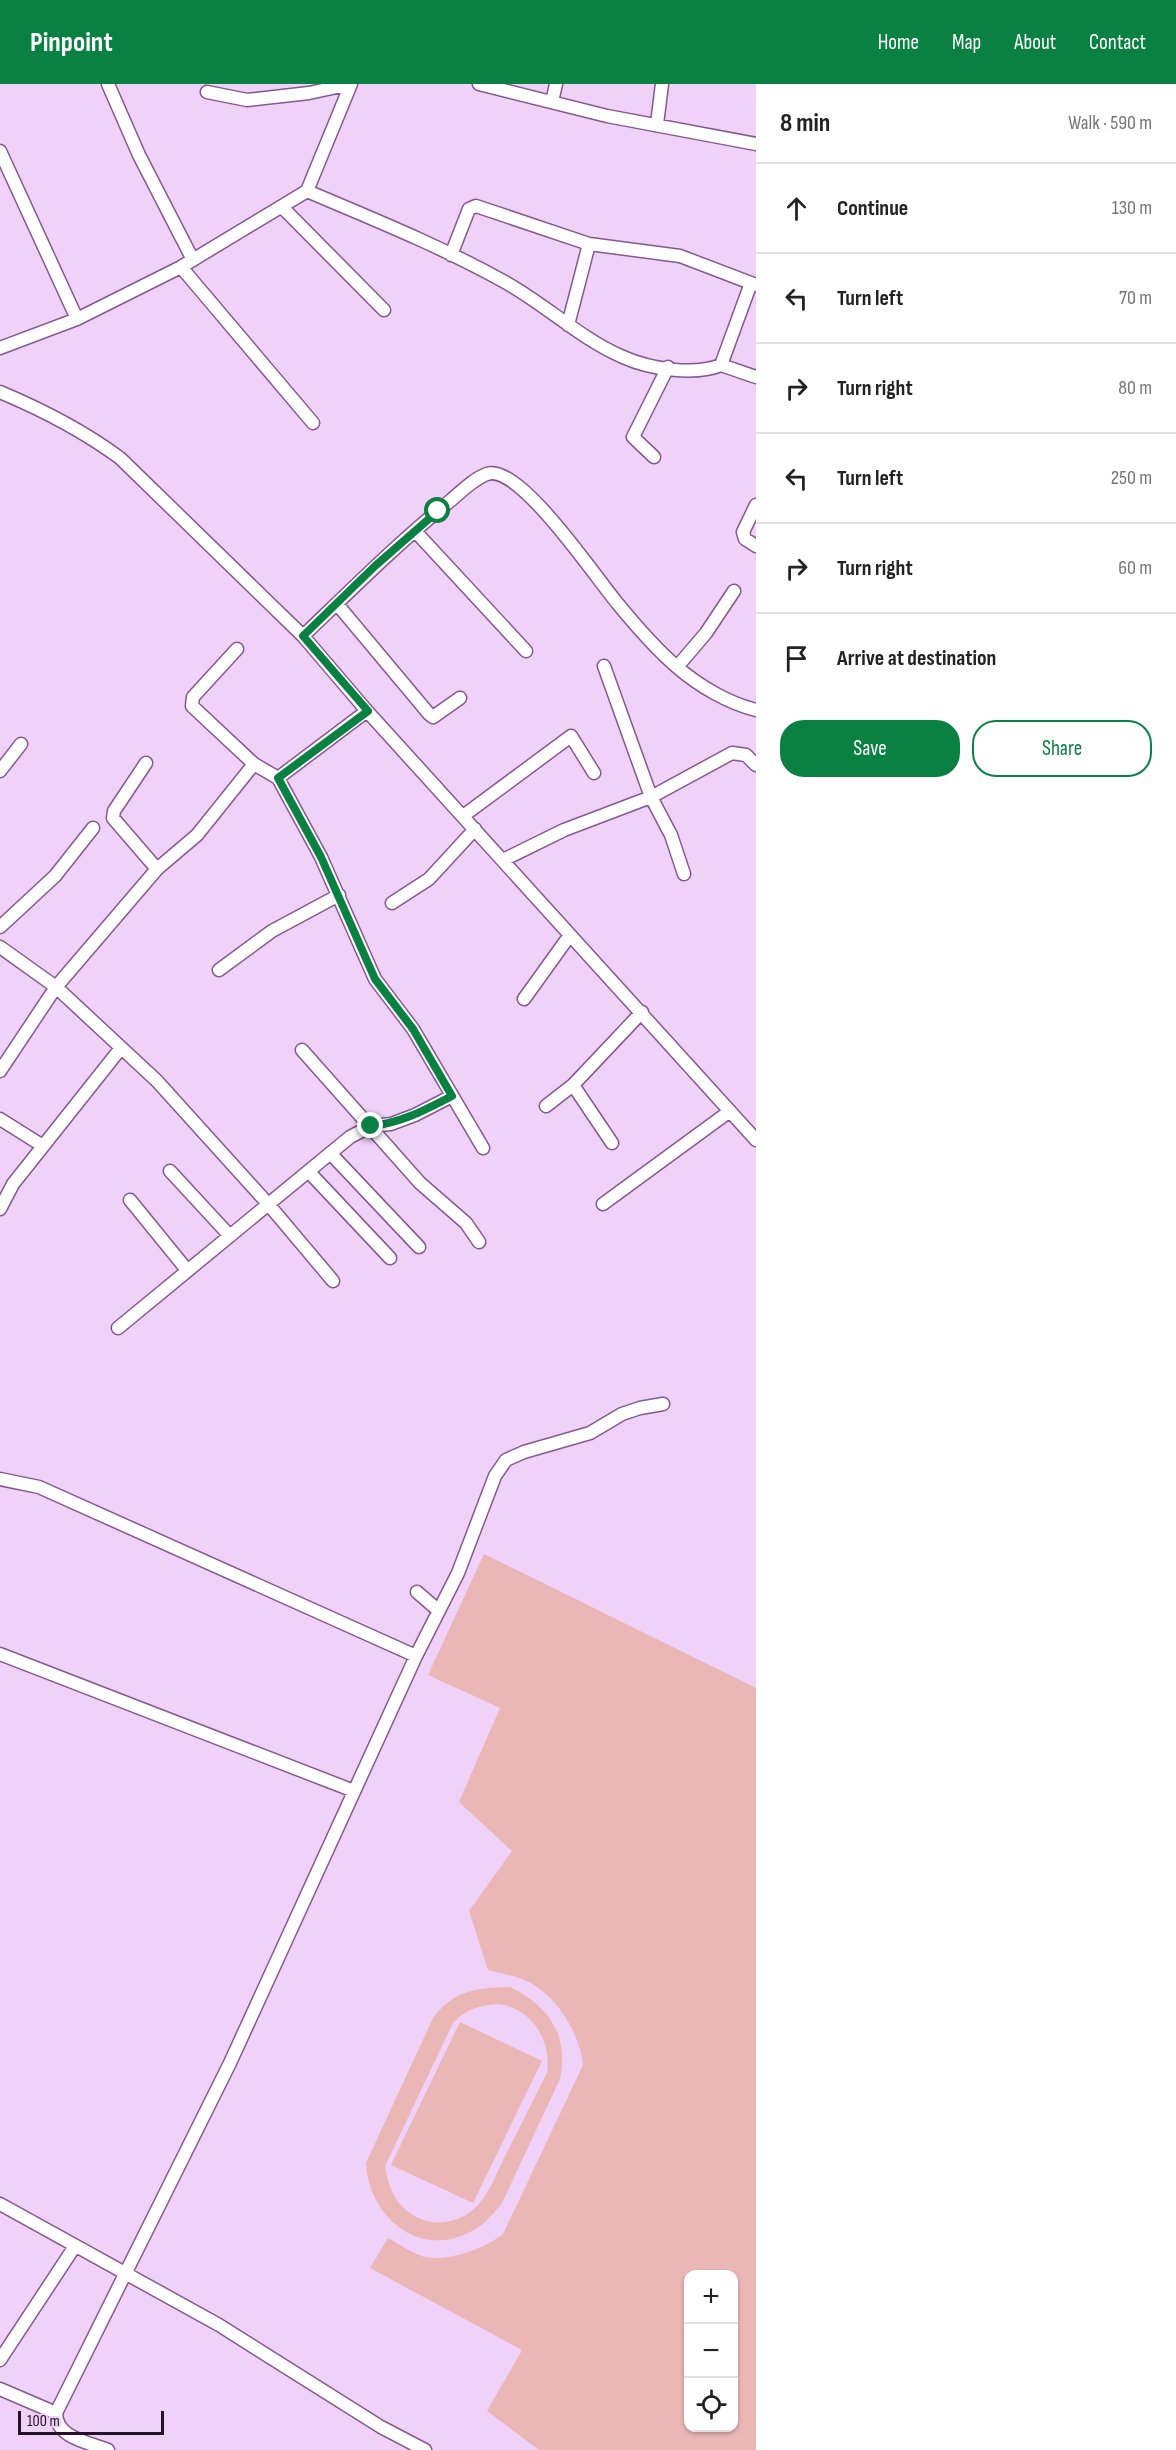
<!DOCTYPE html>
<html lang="en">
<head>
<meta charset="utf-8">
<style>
	:root { --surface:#fff; --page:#f2f2f2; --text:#222; --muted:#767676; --line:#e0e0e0; --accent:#0b8043 }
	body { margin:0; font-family:"Sofia Sans Condensed",sans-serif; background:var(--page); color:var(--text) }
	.controls { position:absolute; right:18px; bottom:18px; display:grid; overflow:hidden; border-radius:12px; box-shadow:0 2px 4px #0004 }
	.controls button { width:54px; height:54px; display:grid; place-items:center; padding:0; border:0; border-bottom:2px solid var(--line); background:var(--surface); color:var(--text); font:30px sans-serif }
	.scale { position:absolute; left:18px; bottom:15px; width:146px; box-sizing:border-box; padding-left:6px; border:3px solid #251229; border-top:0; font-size:16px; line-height:21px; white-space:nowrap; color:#251229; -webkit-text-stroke:4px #f0d1f8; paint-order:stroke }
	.stop { position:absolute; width:18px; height:18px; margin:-14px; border:4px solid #0b8043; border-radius:50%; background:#fff }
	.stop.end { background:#0b8043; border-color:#fff; box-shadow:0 2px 6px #0008 }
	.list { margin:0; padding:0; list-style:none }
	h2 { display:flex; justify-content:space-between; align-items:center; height:78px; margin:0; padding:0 24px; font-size:26px }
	h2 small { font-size:20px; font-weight:400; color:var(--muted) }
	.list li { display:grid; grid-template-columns:39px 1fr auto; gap:18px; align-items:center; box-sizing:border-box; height:90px; padding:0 24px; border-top:2px solid var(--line) }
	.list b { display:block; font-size:22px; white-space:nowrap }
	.list em { font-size:20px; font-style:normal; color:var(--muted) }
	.actions { display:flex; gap:12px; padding:18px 24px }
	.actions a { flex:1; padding:14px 0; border:2px solid var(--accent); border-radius:24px; text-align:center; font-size:21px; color:var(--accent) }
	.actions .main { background:var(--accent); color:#fff }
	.icon { flex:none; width:33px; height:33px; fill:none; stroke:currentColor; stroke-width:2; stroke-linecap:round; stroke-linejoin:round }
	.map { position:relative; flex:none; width:756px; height:2366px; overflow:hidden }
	header { display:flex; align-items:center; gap:36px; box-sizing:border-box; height:84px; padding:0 30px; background:var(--accent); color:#fff }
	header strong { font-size:28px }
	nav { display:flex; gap:33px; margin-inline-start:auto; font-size:21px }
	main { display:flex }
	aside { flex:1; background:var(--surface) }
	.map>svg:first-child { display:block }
	.grass { fill:#ebb6b6; fill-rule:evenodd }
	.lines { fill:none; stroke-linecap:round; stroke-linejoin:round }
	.street-casing { stroke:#865892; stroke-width:15 }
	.street { stroke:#fff; stroke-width:12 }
	.route { stroke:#0b8043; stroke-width:8 }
</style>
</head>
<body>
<header>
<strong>Pinpoint</strong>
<nav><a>Home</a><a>Map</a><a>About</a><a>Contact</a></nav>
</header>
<main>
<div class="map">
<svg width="756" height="2366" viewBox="0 0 756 2366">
	<rect width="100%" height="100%" fill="#f0d1f8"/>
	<path class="grass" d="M 484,1470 L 756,1604 L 756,2366 L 539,2366 L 487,2327 L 522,2266 L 370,2184 L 388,2154 C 399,2160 410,2168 422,2172 C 443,2180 487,2164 503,2150 L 583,1981 C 580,1949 557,1913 529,1898 C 517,1892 501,1889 488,1886 L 469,1827 L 512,1767 L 459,1718 L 500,1624 L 428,1591 ZM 734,2190 L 734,2344 L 688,2344 L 688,2190 Z
		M 510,1903 C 549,1922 569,1951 560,1995 L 502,2119 C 493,2130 484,2141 472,2147 C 419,2176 369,2133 366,2079 L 433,1934 C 454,1906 477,1904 510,1903 ZM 499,1920 C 532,1925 552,1957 547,1989 C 532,2018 518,2047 503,2076 C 495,2093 488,2113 473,2126 C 459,2138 437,2142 421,2135 C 397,2125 389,2106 385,2082 L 453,1939 C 466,1925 480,1921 499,1920 Z
		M 460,1938 L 542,1977 L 473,2119 L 391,2081 Z"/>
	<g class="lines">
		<defs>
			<path id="street" d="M 108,0 L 139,71 L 193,176
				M 479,0 L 607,32 L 756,60
				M 207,8 L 247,16 L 309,9 L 351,0
				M 552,18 L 556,0
				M 657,40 L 662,0
				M 0,67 L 77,235
				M 307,107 C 373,135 440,162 503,197 C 544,219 579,254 623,273 C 650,285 694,292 721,281 L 756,293
				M 283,124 L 384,226
				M 451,171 L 469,125 L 476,122 L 589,160 L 680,172 L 756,201
				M 181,183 L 313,339
				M 568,241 L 589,160
				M 0,264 L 77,235 L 181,183 L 307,107 L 351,0
				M 721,281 L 751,199
				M 0,308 C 43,326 82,346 120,374 L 303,552 L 367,627 L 756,1056
				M 654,373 L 633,353 L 668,283
				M 756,421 L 743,448 L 745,455 L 756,462
				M 415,447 L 526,567
				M 337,520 L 429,630 L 433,633 L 460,614
				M 303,552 C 351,506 398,459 450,417 C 461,408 473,395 487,390 C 519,378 598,497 618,520 C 636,542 656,565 677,583 C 699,602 728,619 756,626
				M 237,565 L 193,613 L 192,622 L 254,680 L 278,694 L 321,773 L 375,895 L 413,945 L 483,1064
				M 604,582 L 651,713 L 671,751 L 684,790
				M 677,583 L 706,549 L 734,507
				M 146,679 L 114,727 L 113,734 L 157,785
				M 0,687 L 21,660
				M 278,694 L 367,627
				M 463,732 L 571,652 L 594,689
				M 503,776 L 564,746 L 651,713 L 732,669 L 746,671 L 756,681
				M 392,819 L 429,795 L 475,745
				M 0,843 L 55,792 L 93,744
				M 0,863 L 56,903 L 157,997 L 269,1121 L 333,1197
				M 219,886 L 272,847 L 339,811
				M 524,915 L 570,851
				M 302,966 L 420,1099 L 466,1139 L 479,1158
				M 0,987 L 56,903 L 157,785 L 197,751 L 254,680
				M 573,1001 L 612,1059
				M 546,1022 L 573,1001 L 642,928
				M 0,1035 L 43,1062
				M 331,1070 L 419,1163
				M 170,1087 L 230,1152
				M 309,1088 L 390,1174
				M 130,1116 L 187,1186
				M 603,1120 L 730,1027
				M 0,1125 L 13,1100 L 121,964
				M 118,1244 L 350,1053 L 371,1042 L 391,1040 L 415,1031 L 452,1012
				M 0,1395 L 39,1403 L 416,1572
				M 417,1508 L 439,1527
				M 0,1570 L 354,1707
				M 0,2120 L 219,2241 L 381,2343 L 425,2366
				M 0,2276 L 75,2162
				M 0,2305 L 56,2329
				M 108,2366 C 88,2358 56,2354 56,2329 L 230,1979 L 416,1572 L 458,1489 L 495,1392 L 506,1376 L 524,1368 L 590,1349 L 622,1330 L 640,1324 L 663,1320"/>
		</defs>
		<use href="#street" class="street-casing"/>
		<use href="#street" class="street"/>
	</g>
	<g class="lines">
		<path class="route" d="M 371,1042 C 401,1039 425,1026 452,1012 L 413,945 L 375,895 L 321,773 L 278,694 L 368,627 L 303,552 L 375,482 L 438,427"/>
	</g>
</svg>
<div class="controls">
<button>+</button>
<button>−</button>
<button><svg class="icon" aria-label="locate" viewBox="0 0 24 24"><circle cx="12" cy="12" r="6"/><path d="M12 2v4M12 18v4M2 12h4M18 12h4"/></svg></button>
</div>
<div class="scale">100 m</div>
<div class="stop" style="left:438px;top:427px"></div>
<div class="stop end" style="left:371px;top:1042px"></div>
</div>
<aside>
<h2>8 min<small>Walk · 590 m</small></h2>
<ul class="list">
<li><svg class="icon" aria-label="ahead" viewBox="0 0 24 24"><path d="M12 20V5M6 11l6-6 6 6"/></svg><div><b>Continue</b></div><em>130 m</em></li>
<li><svg class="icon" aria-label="left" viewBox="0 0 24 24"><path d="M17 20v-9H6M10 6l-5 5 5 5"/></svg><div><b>Turn left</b></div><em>70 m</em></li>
<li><svg class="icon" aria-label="right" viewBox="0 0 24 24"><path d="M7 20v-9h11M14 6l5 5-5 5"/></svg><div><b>Turn right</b></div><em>80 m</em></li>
<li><svg class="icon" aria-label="left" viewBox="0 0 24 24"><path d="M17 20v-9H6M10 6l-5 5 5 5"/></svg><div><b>Turn left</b></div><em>250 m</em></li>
<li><svg class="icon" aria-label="right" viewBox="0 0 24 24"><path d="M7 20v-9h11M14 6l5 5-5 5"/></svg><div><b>Turn right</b></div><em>60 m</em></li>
<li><svg class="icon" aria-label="arrive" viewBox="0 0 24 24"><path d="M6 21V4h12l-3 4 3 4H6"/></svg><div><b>Arrive at destination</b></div></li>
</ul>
<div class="actions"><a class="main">Save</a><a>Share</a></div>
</aside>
</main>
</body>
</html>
